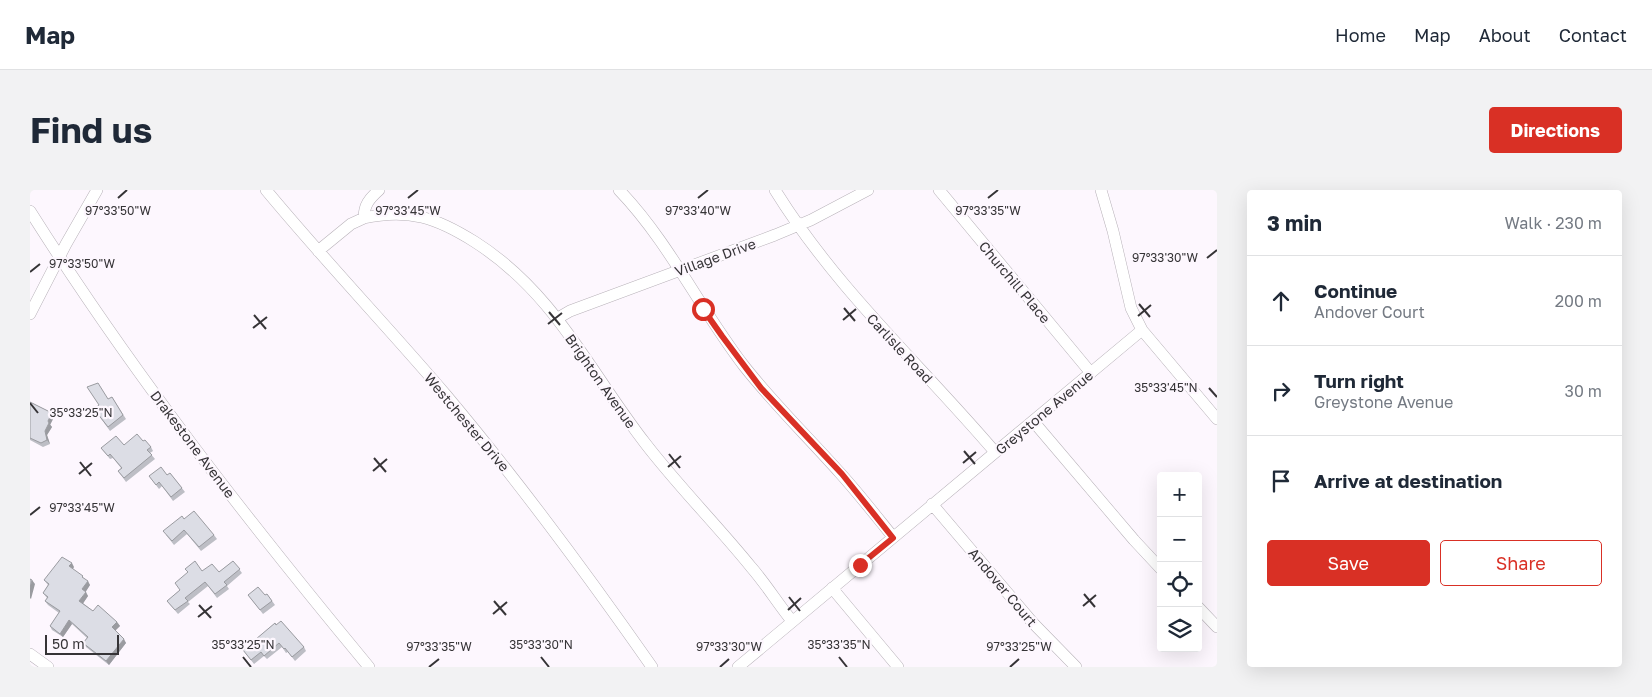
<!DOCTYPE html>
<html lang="en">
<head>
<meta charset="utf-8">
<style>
	:root { --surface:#fff; --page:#f2f2f3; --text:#1f2937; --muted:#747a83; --line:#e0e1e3; --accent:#d93025 }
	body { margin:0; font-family:"Golos Text",sans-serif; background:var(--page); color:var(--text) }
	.controls { position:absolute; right:15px; bottom:15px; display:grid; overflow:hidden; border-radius:5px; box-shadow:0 5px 20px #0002 }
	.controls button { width:45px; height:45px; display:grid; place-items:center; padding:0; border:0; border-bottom:1px solid var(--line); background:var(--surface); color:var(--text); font:25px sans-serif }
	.scale { position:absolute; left:15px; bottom:12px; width:74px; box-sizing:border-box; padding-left:5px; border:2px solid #363437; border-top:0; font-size:14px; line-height:18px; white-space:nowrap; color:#363437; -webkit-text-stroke:4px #fdf7fe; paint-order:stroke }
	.stop { position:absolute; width:15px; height:15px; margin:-11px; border:4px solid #d93025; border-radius:50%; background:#fff }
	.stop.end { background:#d93025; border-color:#fff; box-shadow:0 1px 5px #0008 }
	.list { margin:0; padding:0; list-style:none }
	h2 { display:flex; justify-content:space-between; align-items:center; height:65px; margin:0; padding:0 20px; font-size:21px }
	h2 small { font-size:16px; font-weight:400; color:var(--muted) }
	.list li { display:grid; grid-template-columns:32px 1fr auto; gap:15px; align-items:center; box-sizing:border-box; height:90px; padding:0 20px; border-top:1px solid var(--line) }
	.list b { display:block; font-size:19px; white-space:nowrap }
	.list p { margin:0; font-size:16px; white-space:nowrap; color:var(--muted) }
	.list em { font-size:16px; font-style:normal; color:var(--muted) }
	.actions { display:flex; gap:10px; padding:15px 20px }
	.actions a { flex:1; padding:11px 0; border:1px solid var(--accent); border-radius:5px; text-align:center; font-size:18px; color:var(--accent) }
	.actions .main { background:var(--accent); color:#fff }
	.icon { flex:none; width:28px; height:28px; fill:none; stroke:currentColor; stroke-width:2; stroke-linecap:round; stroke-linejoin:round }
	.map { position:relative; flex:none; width:1187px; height:477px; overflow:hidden; border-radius:5px }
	header { display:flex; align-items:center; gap:30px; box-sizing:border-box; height:70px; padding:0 25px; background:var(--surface); border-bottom:1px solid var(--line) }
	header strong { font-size:24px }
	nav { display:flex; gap:28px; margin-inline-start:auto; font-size:18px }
	.intro { display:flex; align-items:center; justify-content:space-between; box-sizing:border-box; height:120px; padding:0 30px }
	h1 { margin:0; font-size:35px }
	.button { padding:12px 22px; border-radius:5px; background:var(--accent); color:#fff; font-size:18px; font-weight:700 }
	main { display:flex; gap:30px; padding:0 30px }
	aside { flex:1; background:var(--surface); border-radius:5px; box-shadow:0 5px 20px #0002 }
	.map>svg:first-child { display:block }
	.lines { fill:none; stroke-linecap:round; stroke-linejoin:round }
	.minor-casing { stroke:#b7b1b8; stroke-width:12 }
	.minor { stroke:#fff; stroke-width:11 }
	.wall { fill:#bdbec5 }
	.shaded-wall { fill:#9a9ba0 }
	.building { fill:#dcdde5; stroke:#9a9ba0 }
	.route { stroke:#d93025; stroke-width:6 }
	.ticks { fill:none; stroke:#363437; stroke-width:2 }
	.labels { text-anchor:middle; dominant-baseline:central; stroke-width:4.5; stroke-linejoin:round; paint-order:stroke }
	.street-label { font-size:14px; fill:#363437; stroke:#fdf7fe }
	.ticks-label { font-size:12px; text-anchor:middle; fill:#363437; stroke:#fdf7fe; stroke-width:4.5; stroke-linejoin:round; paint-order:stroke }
</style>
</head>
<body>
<header>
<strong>Map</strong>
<nav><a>Home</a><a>Map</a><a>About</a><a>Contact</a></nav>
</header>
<div class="intro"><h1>Find us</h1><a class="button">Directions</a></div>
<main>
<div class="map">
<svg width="1187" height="477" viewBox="0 0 1187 477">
	<rect width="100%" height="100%" fill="#fdf7fe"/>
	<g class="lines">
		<defs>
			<path id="minor" d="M 236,0 C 294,70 357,136 416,205 C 489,292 557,384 622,477
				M 589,0 C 639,52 670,119 714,176 C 744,214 778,247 810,283 C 829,304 846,326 863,347
				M 745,0 C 807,100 890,174 965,262
				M 909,0 L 1061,183
				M 1071,0 L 1083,41 L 1101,118 L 1112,140 L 1187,229
				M 0,21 C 101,181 218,331 339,477
				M 334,28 C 379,18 407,28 445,52 C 525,103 559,181 615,253 C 648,296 687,335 721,377 C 736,394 748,414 762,431
				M 288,61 L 321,34 L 334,28 C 334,15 339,9 349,0
				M 0,124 L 36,54 L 67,0
				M 528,128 L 540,121 L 745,45 L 781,30 L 838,0
				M 1003,231 L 1104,350 L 1131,379
				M 902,314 L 1003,433 L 1046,477
				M 802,398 L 868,477
				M 1168,417 L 1187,437
				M 0,464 L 18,477
				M 708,477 L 1112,140"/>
		</defs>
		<use href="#minor" class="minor-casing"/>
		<use href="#minor" class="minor"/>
	</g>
	<path class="wall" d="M 82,207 L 96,229 L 80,241 L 64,219 Z
		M 0,212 L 22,223 L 24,227 L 20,235 L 22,237 L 17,245 L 20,254 L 13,257 L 0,250 Z
		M 113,251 L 121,257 L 123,261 L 120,263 L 125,269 L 96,292 L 88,281 L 91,278 L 83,268 L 80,269 L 71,258 L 94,255 Z
		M 140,283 L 155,302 L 143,311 L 132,296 L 129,299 L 119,286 L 137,285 Z
		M 154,329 L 184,345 L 187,349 L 171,361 L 157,344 L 144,355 L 136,345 Z
		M 203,371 L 212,383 L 197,396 L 199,399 L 187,408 L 178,396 L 158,412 L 160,414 L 148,424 L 137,411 L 172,381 L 189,382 Z
		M 44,377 L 43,379 L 56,390 L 60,395 L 55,402 L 58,406 L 53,413 L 63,421 L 87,432 L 90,436 L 85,440 L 96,453 L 79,475 L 56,457 L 53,453 L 57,448 L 42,434 L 33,447 L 22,440 L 20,436 L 29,423 L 18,415 L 15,411 L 17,408 L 13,403 L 18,395 L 14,390 Z
		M 237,404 L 245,415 L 233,424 L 218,405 L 235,405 Z
		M 245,433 L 274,457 L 276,461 L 265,471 L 258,462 L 256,463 L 252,457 L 237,469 L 234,466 L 224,474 L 213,460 Z"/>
	<path class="shaded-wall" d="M 22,223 L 24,227 L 20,235 L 18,231 Z
		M 19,233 L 22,237 L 17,245 L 20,254 L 17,250 L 15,241 Z
		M 42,373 L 44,377 L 42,380 L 39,376 Z
		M 2,390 L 5,394 L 1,409 L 0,408 L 0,398 Z
		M 58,391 L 60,395 L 55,403 L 52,399 Z
		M 56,402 L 58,406 L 52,415 L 49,411 Z
		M 39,430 L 42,434 L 33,447 L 30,444 Z
		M 87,432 L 90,436 L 85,441 L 82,437 Z
		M 94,449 L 96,453 L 79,475 L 76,471 Z"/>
	<path class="building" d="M 68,193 L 78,209 L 82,207 L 93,225 L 78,237 L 64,219 L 69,215 L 57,197 Z
		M 0,212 L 22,223 L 18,231 L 19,233 L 15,241 L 17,250 L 11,253 L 0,248 Z
		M 107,244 L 113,251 L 115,250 L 121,257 L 117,260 L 122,265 L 94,288 L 88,281 L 92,278 L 80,264 L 78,266 L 71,258 L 86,246 L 94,255 Z
		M 131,277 L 137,285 L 140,283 L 152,298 L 141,307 L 129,292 L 126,295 L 119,286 Z
		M 164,321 L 184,345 L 169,357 L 154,340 L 142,351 L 133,341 L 152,326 L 154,329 Z
		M 32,367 L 42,373 L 39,376 L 53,386 L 52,387 L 58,391 L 52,399 L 56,402 L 49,411 L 63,421 L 68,415 L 87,432 L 82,437 L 94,449 L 76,471 L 53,453 L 58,447 L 39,430 L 30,444 L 20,436 L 30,421 L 15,411 L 18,407 L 13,403 L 19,394 L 14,390 Z
		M 165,371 L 172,381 L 182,374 L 189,382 L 203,371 L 210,379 L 194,392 L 197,395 L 185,404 L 175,392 L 155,408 L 158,411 L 145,420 L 137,411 L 150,400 L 145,393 L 158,382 L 155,379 Z
		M 0,389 L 2,390 L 0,398 Z
		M 228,397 L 235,405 L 237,404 L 242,411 L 230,420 L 218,405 Z
		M 251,431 L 274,457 L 262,467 L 255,458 L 254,459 L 249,453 L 234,466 L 231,462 L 221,470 L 213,460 L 245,433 L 246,435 Z"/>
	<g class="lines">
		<path class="route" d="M 673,119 L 692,146 L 731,198 L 812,284 L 863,348 L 830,375"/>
	</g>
	<path class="ticks" d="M 88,8 L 97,0M 378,8 L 388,0M 668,8 L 678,0M 958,8 L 968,0M 1177,68 L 1187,60M 0,82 L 10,74M 1109,114 L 1120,127M 814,118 L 825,131M 519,122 L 530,135M 224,125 L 236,139M 1108,126 L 1121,115M 813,130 L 826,119M 518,134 L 532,123M 223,138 L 237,127M 1179,198 L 1187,207M 0,213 L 8,223M 934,261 L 945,274M 639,264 L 650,278M 344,268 L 356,282M 50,272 L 61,286M 933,273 L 946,262M 638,277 L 651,266M 343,281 L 357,269M 49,284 L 62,273M 0,325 L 10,317M 1054,404 L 1065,417M 759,407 L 770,421M 464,411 L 476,425M 169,415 L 181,428M 1053,416 L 1066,405M 758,420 L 771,408M 463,424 L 477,412M 168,427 L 182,416M 213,467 L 221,477M 511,467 L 519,477M 809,467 L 817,477M 399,477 L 409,469M 690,477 L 699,469M 980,477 L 989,469"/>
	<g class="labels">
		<g class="street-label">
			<text transform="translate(685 67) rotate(-20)">Village Drive</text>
			<text transform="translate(985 92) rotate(50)">Churchill Place</text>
			<text transform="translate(870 158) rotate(47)">Carlisle Road</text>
			<text transform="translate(571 191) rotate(55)">Brighton Avenue</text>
			<text transform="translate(1014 222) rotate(-40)">Greystone Avenue</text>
			<text transform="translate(437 232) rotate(50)">Westchester Drive</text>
			<text transform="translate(163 254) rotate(53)">Drakestone Avenue</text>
			<text transform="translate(973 397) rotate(50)">Andover Court</text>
		</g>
	</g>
	<g class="ticks-label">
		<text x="88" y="25">97°33'50"W</text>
		<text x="378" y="25">97°33'45"W</text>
		<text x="668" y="25">97°33'40"W</text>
		<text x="958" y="25">97°33'35"W</text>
		<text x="1135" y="72">97°33'30"W</text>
		<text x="52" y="78">97°33'50"W</text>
		<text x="1136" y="202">35°33'45"N</text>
		<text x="51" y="227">35°33'25"N</text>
		<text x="52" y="322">97°33'45"W</text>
		<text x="213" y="459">35°33'25"N</text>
		<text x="511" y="459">35°33'30"N</text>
		<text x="809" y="459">35°33'35"N</text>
		<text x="409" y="461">97°33'35"W</text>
		<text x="699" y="461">97°33'30"W</text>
		<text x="989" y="461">97°33'25"W</text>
	</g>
</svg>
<div class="controls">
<button>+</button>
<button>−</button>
<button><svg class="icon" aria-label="locate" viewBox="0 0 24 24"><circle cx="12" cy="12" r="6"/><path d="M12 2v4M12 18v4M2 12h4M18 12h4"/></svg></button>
<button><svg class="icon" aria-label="layers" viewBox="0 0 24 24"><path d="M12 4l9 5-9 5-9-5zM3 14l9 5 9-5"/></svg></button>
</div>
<div class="scale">50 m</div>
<div class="stop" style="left:673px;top:119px"></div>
<div class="stop end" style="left:830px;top:375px"></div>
</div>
<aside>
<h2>3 min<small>Walk · 230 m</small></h2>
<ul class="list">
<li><svg class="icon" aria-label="ahead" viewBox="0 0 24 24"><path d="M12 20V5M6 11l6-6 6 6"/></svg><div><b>Continue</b><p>Andover Court</p></div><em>200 m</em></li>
<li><svg class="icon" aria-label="right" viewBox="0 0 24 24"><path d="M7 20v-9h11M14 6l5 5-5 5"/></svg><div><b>Turn right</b><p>Greystone Avenue</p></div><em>30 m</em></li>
<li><svg class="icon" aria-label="arrive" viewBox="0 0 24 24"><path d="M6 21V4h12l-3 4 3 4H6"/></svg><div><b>Arrive at destination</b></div></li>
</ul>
<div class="actions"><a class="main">Save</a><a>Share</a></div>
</aside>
</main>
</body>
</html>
